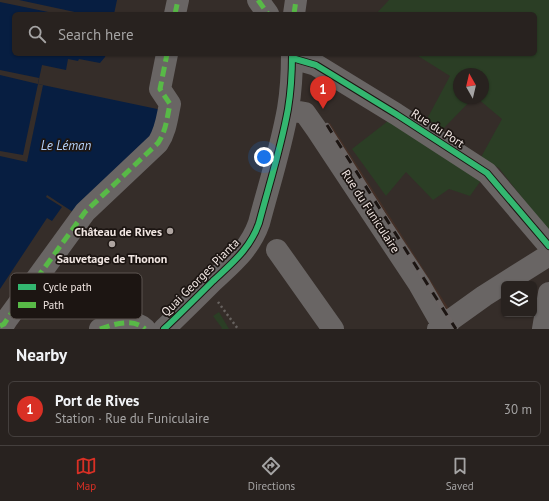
<!DOCTYPE html>
<html lang="en">
<head>
<meta charset="utf-8">
<style>
	:root { --surface:#28221f; --page:#302a28; --text:#f1f3f6; --muted:#a5a4a4; --line:#443f3d; --accent:#d93025 }
	body { margin:0; font-family:"PT Sans",sans-serif; background:var(--page); color:var(--text) }
	.controls { position:absolute; right:12px; bottom:12px; display:grid; overflow:hidden; border-radius:6px; box-shadow:0 1px 3px #0004 }
	.controls button { width:36px; height:36px; display:grid; place-items:center; padding:0; border:0; border-bottom:1px solid var(--line); background:var(--surface); color:var(--text); font:20px sans-serif }
	.compass { position:absolute; left:453px; top:68px; width:36px; height:36px; border-radius:50%; background:var(--surface); box-shadow:0 1px 3px #0004; rotate:352deg }
	.you { position:absolute; left:264px; top:157px; width:14px; height:14px; margin:-10px; border:3px solid #fff; border-radius:50%; background:#1a73e8; box-shadow:0 0 0 6px #1a73e833 }
	.badge { display:grid; place-items:center; width:26px; height:26px; border-radius:50%; background:var(--accent); color:#fff; font-size:13px; font-weight:700 }
	.pin { position:absolute; translate:-50% -33px; filter:drop-shadow(0 1px 2px #0008) }
	.pin::after { content:''; position:absolute; top:21px; width:14px; height:12px; background:inherit; clip-path:polygon(0 0,100% 0,50% 100%) }
	.list { margin:0; padding:0; list-style:none }
	h2 { display:flex; justify-content:space-between; align-items:center; height:52px; margin:0; padding:0 16px; font-size:17px }
	h2 small { font-size:13px; font-weight:400; color:var(--muted) }
	.list li { display:grid; grid-template-columns:26px 1fr auto; gap:12px; align-items:center; box-sizing:border-box; height:56px; margin:0 8px 8px; padding:0 8px; border:1px solid var(--line); border-radius:6px }
	.list b { display:block; font-size:15px; white-space:nowrap }
	.list p { margin:0; font-size:13px; white-space:nowrap; color:var(--muted) }
	.list em { font-size:13px; font-style:normal; color:var(--muted) }
	.icon { flex:none; width:22px; height:22px; fill:none; stroke:currentColor; stroke-width:2; stroke-linecap:round; stroke-linejoin:round }
	.map { position:relative; flex:none; width:549px; height:329px; overflow:hidden }
	.search { position:absolute; background:var(--surface); box-shadow:0 1px 3px #0004; left:12px; right:12px; top:12px; height:44px; display:flex; align-items:center; gap:10px; box-sizing:border-box; padding:0 14px; border-radius:6px; color:var(--muted); font-size:15px }
	.sheet { height:116px; background:var(--surface) }
	nav { display:flex; justify-content:space-around; align-items:center; box-sizing:border-box; height:56px; border-top:1px solid var(--line); background:var(--surface); font-size:11px; color:var(--muted) }
	nav a { display:grid; justify-items:center; gap:2px }
	nav .on { color:var(--accent) }
	.map>svg:first-child { display:block }
	.built { fill:#443027 }
	.green { fill:#2b3e25 }
	.water { fill:#071e41 }
	.pier { fill:#352d29 }
	.lines { fill:none; stroke-linecap:round; stroke-linejoin:round }
	.path { stroke:#686360; stroke-width:2.5; stroke-dasharray:2 3; stroke-linecap:butt }
	.minor { stroke:#696564; stroke-width:22 }
	.rail-casing { stroke:#6b6564; stroke-width:4.5 }
	.rail { stroke:#1c1512; stroke-width:3; stroke-dasharray:9; stroke-linecap:butt }
	.quiet { stroke:#58b947; stroke-width:5; stroke-dasharray:10 5; stroke-linecap:butt }
	.cycleway-casing { stroke:#1c1512; stroke-width:8 }
	.cycleway { stroke:#33b770; stroke-width:6 }
	.poi-dot { fill:#afa5a1; stroke:#1c1512; stroke-width:1.5 }
	.labels { text-anchor:middle; dominant-baseline:central; stroke-width:3.5; stroke-linejoin:round; paint-order:stroke }
	.street-label { font-size:12px; fill:#f1e6e2; stroke:#1c1512 }
	.poi-label { font-size:12px; font-weight:bold; fill:#f1e6e2; stroke:#1c1512; text-anchor:end }
	.water-label { font-size:13px; font-style:italic; fill:#b4d1f9; stroke:#1c1512 }
	.key { fill:#1c1512; stroke:#5c5450; stroke-width:1 }
	.key-label { font-size:11px; fill:#f1e6e2 }
</style>
</head>
<body>
<div class="map">
<svg width="549" height="329" viewBox="0 0 549 329">
	<rect width="100%" height="100%" fill="#352d29"/>
	<path class="built" d="M 330,123 L 449,309 L 445,312 L 324,127 Z"/>
	<path class="green" d="M 389,0 L 549,0 L 549,232 L 499,168 L 480,159 L 502,119 L 477,98 L 483,98 L 483,74 L 459,74 L 459,98 L 473,98 L 443,129 L 427,119 L 450,76 L 415,54 L 535,54 L 535,14 L 376,14 Z
		M 388,121 L 482,179 L 470,196 L 449,189 L 433,200 L 406,172 L 386,196 L 352,149 Z
		M 219,312 L 229,329 L 221,329 L 222,328 L 213,316 Z"/>
	<path class="water" d="M 0,0 L 117,0 L 114,14 L 14,14 L 14,54 L 106,54 L 105,57 L 100,63 L 79,59 L 78,61 L 68,59 L 66,70 L 42,65 L 38,84 L 162,110 L 157,133 L 76,214 L 47,195 L 46,197 L 62,207 L 52,221 L 47,218 L 0,289 Z"/>
	<path class="pier" d="M 0,0 L 19,0 L 84,14 L 58,14 L 0,2 Z
		M 0,70 L 39,78 L 38,84 L 0,75 Z
		M 38,84 L 43,85 L 27,162 L 0,156 L 0,151 L 23,155 Z"/>
	<g class="lines">
		<path class="path" d="M 218,302 L 238,329"/>
		<path class="minor" d="M 258,0 L 268,14
			M 175,14 L 178,0
			M 294,14 L 296,0
			M 292,58 L 316,65 L 396,114 L 487,173 L 549,246
			M 288,110 L 305,113 L 317,130 L 419,284 L 443,326
			M 277,250 L 333,329
			M 0,326 L 4,324 L 8,318 L 85,212 L 158,143 C 166,131 167,118 170,104 L 160,89 L 167,54
			M 100,329 C 114,324 133,318 145,329
			M 164,329 C 181,313 197,297 213,281 C 232,263 250,249 259,223 C 269,185 281,148 288,109 C 291,91 292,73 292,54
			M 438,329 L 484,296 L 549,255
			M 543,329 L 549,293"/>
		<defs>
			<path id="rail" d="M 327,125 L 445,312 L 456,329"/>
		</defs>
		<use href="#rail" class="rail-casing"/>
		<use href="#rail" class="rail"/>
		<path class="quiet" d="M 258,0 L 268,14
			M 175,14 L 178,0
			M 294,14 L 296,0
			M 0,326 L 4,324 L 8,318 L 85,212 L 158,143 C 166,131 167,118 170,104 L 160,89 L 167,54
			M 100,329 C 114,324 133,318 145,329"/>
		<defs>
			<path id="cycleway" d="M 292,58 L 316,65 L 396,114 L 487,173 L 549,246
				M 164,329 C 181,313 197,297 213,281 C 232,263 250,249 259,223 C 269,185 281,148 288,109 C 291,91 292,73 292,54"/>
		</defs>
		<use href="#cycleway" class="cycleway-casing"/>
		<use href="#cycleway" class="cycleway"/>
	</g>
	<g class="poi-dot">
		<circle cx="170" cy="231" r="4"/>
		<circle cx="112" cy="244" r="4"/>
	</g>
	<g class="labels">
		<g class="street-label">
			<text transform="translate(438 128) rotate(33)">Rue du Port</text>
			<text transform="translate(371 211) rotate(57)">Rue du Funiculaire</text>
			<text transform="translate(200 277) rotate(-45)">Quai Georges Pianta</text>
		</g>
		<g class="poi-label">
			<text x="162" y="231">Château de Rives</text>
			<text x="112" y="258" text-anchor="middle">Sauvetage de Thonon</text>
		</g>
		<g class="water-label">
			<text x="66" y="145">Le Léman</text>
		</g>
	</g>
	<rect x="10" y="273" width="132" height="46" rx="6" class="key"/>
	<rect x="18" y="284" width="18" height="6" fill="#33b770"/>
	<rect x="18" y="302" width="18" height="6" fill="#58b947"/>
	<g class="key-label">
		<text x="43" y="291">Cycle path</text>
		<text x="43" y="309">Path</text>
	</g>
</svg>
<div class="controls">
<button><svg class="icon" aria-label="layers" viewBox="0 0 24 24"><path d="M12 4l9 5-9 5-9-5zM3 14l9 5 9-5"/></svg></button>
</div>
<svg class="compass" viewBox="-18 -18 36 36"><path d="M0-13l5 13h-10z" fill="#e53935"/><path d="M0 13l5-13h-10z" fill="#a5a4a4"/></svg>
<div class="you"></div>
<div class="pin badge" style="left:323px;top:109px">1</div>
<div class="search"><svg class="icon" aria-label="search" viewBox="0 0 24 24"><circle cx="10" cy="10" r="6"/><path d="M15 15l6 6"/></svg>Search here</div>
</div>
<section class="sheet">
<h2>Nearby<small></small></h2>
<ul class="list">
<li><span class="badge">1</span><div><b>Port de Rives</b><p>Station · Rue du Funiculaire</p></div><em>30 m</em></li>
</ul>
</section>
<nav>
<a class="on"><svg class="icon" aria-label="map" viewBox="0 0 24 24"><path d="M3 6l6-2 6 2 6-2v14l-6 2-6-2-6 2zM9 4v14M15 6v14"/></svg>Map</a>
<a><svg class="icon" aria-label="directions" viewBox="0 0 24 24"><path d="M12 3l9 9-9 9-9-9zM9 14v-3h6M13 9l2 2-2 2"/></svg>Directions</a>
<a><svg class="icon" aria-label="saved" viewBox="0 0 24 24"><path d="M7 4h10v16l-5-4-5 4z"/></svg>Saved</a>
</nav>
</body>
</html>
